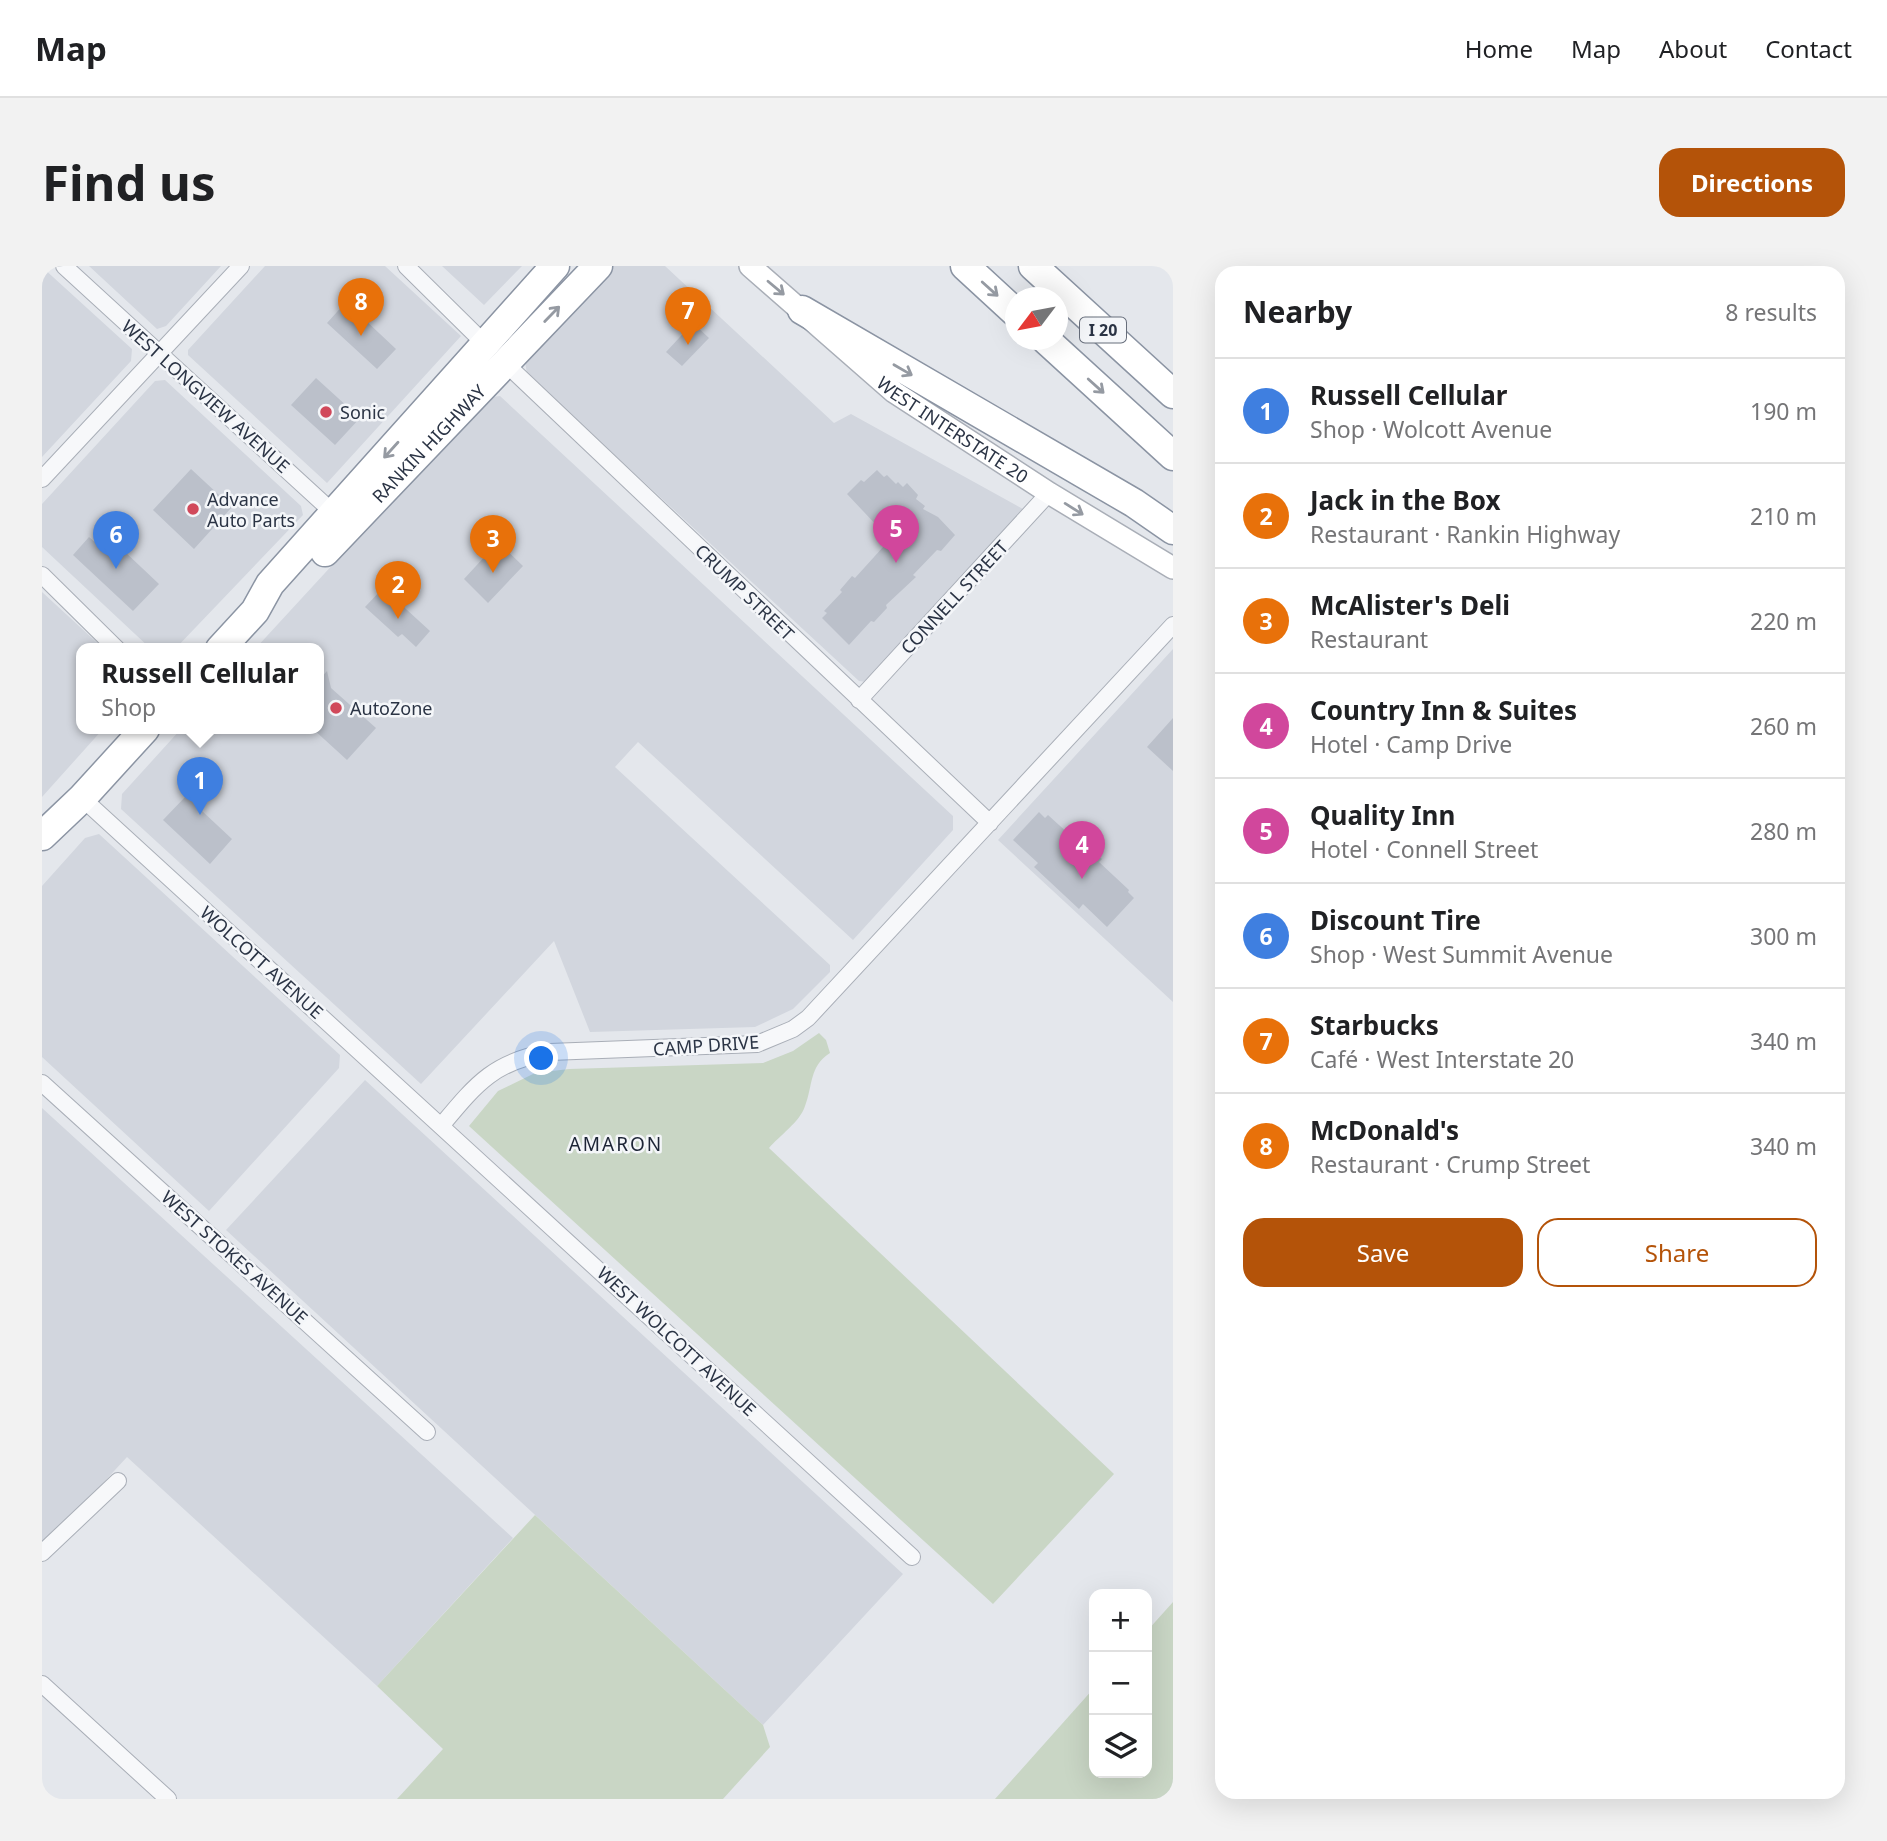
<!DOCTYPE html>
<html lang="en">
<head>
<meta charset="utf-8">
<style>
	:root { --surface:#fff; --page:#f2f2f2; --text:#202124; --muted:#757577; --line:#e0e0e0; --accent:#b45309 }
	body { margin:0; font-family:"Noto Sans",sans-serif; background:var(--page); color:var(--text) }
	.controls { position:absolute; right:21px; bottom:21px; display:grid; overflow:hidden; border-radius:14px; box-shadow:0 7px 28px #0002 }
	.controls button { width:63px; height:63px; display:grid; place-items:center; padding:0; border:0; border-bottom:2px solid var(--line); background:var(--surface); color:var(--text); font:35px sans-serif }
	.compass { position:absolute; left:963px; top:21px; width:63px; height:63px; border-radius:50%; background:var(--surface); box-shadow:0 7px 28px #0002; rotate:238deg }
	.you { position:absolute; left:500px; top:793px; width:24px; height:24px; margin:-18px; border:5px solid #fff; border-radius:50%; background:#1a73e8; box-shadow:0 0 0 10px #1a73e833 }
	.badge { display:grid; place-items:center; width:46px; height:46px; border-radius:50%; background:var(--accent); color:#fff; font-size:23px; font-weight:700 }
	.pin { position:absolute; translate:-50% -58px; filter:drop-shadow(0 2px 4px #0008) }
	.pin::after { content:''; position:absolute; top:37px; width:24px; height:21px; background:inherit; clip-path:polygon(0 0,100% 0,50% 100%) }
	.popup { position:absolute; left:34px; top:377px; width:248px; height:91px; box-sizing:border-box; display:grid; place-content:center; border-radius:14px; background:var(--surface); filter:drop-shadow(0 2px 5px #0005); font-size:23px; white-space:nowrap; color:var(--muted) }
	.popup b { font-size:26px; color:var(--text) }
	.popup::after { content:''; position:absolute; left:50%; top:100%; margin-left:-14px; border:14px solid transparent; border-top-color:var(--surface) }
	.list { margin:0; padding:0; list-style:none }
	h2 { display:flex; justify-content:space-between; align-items:center; height:91px; margin:0; padding:0 28px; font-size:30px }
	h2 small { font-size:23px; font-weight:400; color:var(--muted) }
	.list li { display:grid; grid-template-columns:46px 1fr auto; gap:21px; align-items:center; box-sizing:border-box; height:105px; padding:0 28px; border-top:2px solid var(--line) }
	.list b { display:block; font-size:26px; white-space:nowrap }
	.list p { margin:0; font-size:23px; white-space:nowrap; color:var(--muted) }
	.list em { font-size:23px; font-style:normal; color:var(--muted) }
	.actions { display:flex; gap:14px; padding:21px 28px }
	.actions a { flex:1; padding:16px 0; border:2px solid var(--accent); border-radius:21px; text-align:center; font-size:24px; color:var(--accent) }
	.actions .main { background:var(--accent); color:#fff }
	.icon { flex:none; width:38px; height:38px; fill:none; stroke:currentColor; stroke-width:2; stroke-linecap:round; stroke-linejoin:round }
	.map { position:relative; flex:none; width:1131px; height:1533px; overflow:hidden; border-radius:21px }
	header { display:flex; align-items:center; gap:42px; box-sizing:border-box; height:98px; padding:0 35px; background:var(--surface); border-bottom:2px solid var(--line) }
	header strong { font-size:33px }
	nav { display:flex; gap:38px; margin-inline-start:auto; font-size:24px }
	.intro { display:flex; align-items:center; justify-content:space-between; box-sizing:border-box; height:168px; padding:0 42px }
	h1 { margin:0; font-size:49px }
	.button { padding:18px 32px; border-radius:21px; background:var(--accent); color:#fff; font-size:24px; font-weight:700 }
	main { display:flex; gap:42px; padding:0 42px }
	aside { flex:1; background:var(--surface); border-radius:21px; box-shadow:0 7px 28px #0002 }
	.map>svg:first-child { display:block }
	.built { fill:#d2d6de }
	.green { fill:#c9d6c5 }
	.building { fill:#bbc0ca }
	.lines { fill:none; stroke-linecap:round; stroke-linejoin:round }
	.street-casing { stroke:#a9aeb7; stroke-width:18 }
	.secondary-casing { stroke:#a9aeb7; stroke-width:24 }
	.highway-casing { stroke:#8b94a3; stroke-width:31 }
	.street { stroke:#f7f8fa; stroke-width:16 }
	.secondary { stroke:#fff; stroke-width:21 }
	.highway { stroke:#fff; stroke-width:28 }
	.oneway { stroke:#959aa2 }
	.poi-dot { fill:#d1495b; stroke:#f4f6f9; stroke-width:2.5 }
	.labels { text-anchor:middle; dominant-baseline:central; stroke-width:5; stroke-linejoin:round; paint-order:stroke }
	.shield { fill:#f4f6f9; stroke:#676e7b; stroke-width:2 }
	.shield-label { font-size:16px; font-weight:bold; fill:#2b3445 }
	.street-label { font-size:18px; fill:#2b3445; stroke:#f4f6f9 }
	.poi-label { font-size:18px; fill:#2b3445; stroke:#f4f6f9; text-anchor:start }
	.neighbourhood-label { font-size:19px; letter-spacing:2px; fill:#1d2536; stroke:#f4f6f9 }
</style>
</head>
<body>
<header>
<strong>Map</strong>
<nav><a>Home</a><a>Map</a><a>About</a><a>Contact</a></nav>
</header>
<div class="intro"><h1>Find us</h1><a class="button">Directions</a></div>
<main>
<div class="map">
<svg width="1131" height="1533" viewBox="0 0 1131 1533">
	<rect width="100%" height="100%" fill="#e4e7ec"/>
	<path class="built" d="M 47,0 L 179,0 L 124,60 L 115,63 Z
		M 223,0 L 343,0 L 419,70 L 285,217 L 146,89 L 146,84 Z
		M 400,0 L 480,0 L 442,39 Z
		M 569,0 L 623,0 L 792,157 L 809,148 L 981,243 L 825,416 L 817,415 L 485,108 L 483,95 Z
		M 0,1 L 90,83 L 89,95 L 0,191 Z
		M 123,114 L 259,240 L 261,249 L 133,383 L 109,383 L 0,281 L 0,238 L 113,115 Z
		M 458,130 L 911,550 L 911,564 L 811,674 L 596,476 L 573,501 L 788,699 L 788,706 L 751,743 L 713,761 L 548,766 L 512,675 L 379,818 L 79,543 L 80,528 L 139,463 L 277,463 L 277,383 L 213,383 L 444,132 Z
		M 0,326 L 62,383 L 39,383 L 39,463 L 61,463 L 0,531 Z
		M 1131,383 L 1131,736 L 956,574 Z
		M 57,568 L 298,789 L 297,802 L 167,945 L 0,791 L 0,620 L 43,572 Z
		M 323,814 L 861,1308 L 721,1459 L 184,964 Z
		M 0,842 L 471,1272 L 335,1420 L 85,1191 L 0,1283 Z"/>
	<path class="green" d="M 777,767 L 784,774 L 788,787 C 767,800 771,820 763,840 C 758,856 737,870 727,882 L 1072,1208 L 951,1338 L 427,860 L 456,825 L 493,807 L 527,803 L 721,797 L 751,785 Z
		M 493,1249 L 721,1459 L 728,1481 L 681,1533 L 355,1533 L 401,1483 L 335,1420 Z
		M 1131,1336 L 1131,1533 L 953,1533 L 1052,1422 L 1052,1507 L 1105,1507 L 1105,1365 Z"/>
	<path class="building" d="M 304,36 L 354,83 L 335,103 L 285,57 Z
		M 651,57 L 667,72 L 640,100 L 624,86 Z
		M 274,112 L 318,152 L 293,179 L 249,139 Z
		M 149,203 L 190,241 L 152,283 L 111,244 Z
		M 835,204 L 842,211 L 845,209 L 854,218 L 856,216 L 861,221 L 865,217 L 876,229 L 874,233 L 883,240 L 881,243 L 896,251 L 913,269 L 899,285 L 895,284 L 871,309 L 874,311 L 844,339 L 845,342 L 832,356 L 829,355 L 807,379 L 780,352 L 785,347 L 782,345 L 800,326 L 798,324 L 810,310 L 813,312 L 851,270 L 839,260 L 837,262 L 805,228 L 819,214 L 822,216 Z
		M 63,267 L 117,318 L 91,345 L 31,289 L 47,271 L 54,277 Z
		M 456,276 L 481,300 L 446,337 L 422,313 Z
		M 341,322 L 388,365 L 374,381 L 360,368 L 356,371 L 323,341 Z
		M 285,405 L 289,422 L 334,462 L 305,494 L 271,463 L 277,463 L 277,414 Z
		M 1131,452 L 1131,505 L 1105,481 Z
		M 144,530 L 190,573 L 168,598 L 121,554 Z
		M 997,546 L 1003,552 L 1006,549 L 1028,569 L 1035,560 L 1061,584 L 1056,590 L 1060,593 L 1057,596 L 1087,624 L 1086,626 L 1092,632 L 1065,661 L 1041,638 L 1037,643 L 992,601 L 996,597 L 971,574 Z"/>
	<g class="lines">
		<defs>
			<path id="street" d="M 22,0 L 296,251
				M 364,0 L 443,78
				M 463,97 L 948,557
				M 0,213 L 199,0
				M 0,309 L 75,383
				M 817,434 L 1007,227
				M 40,532 L 870,1291
				M 0,817 L 385,1166
				M 399,860 C 434,818 452,795 508,786 L 715,778 L 751,763 L 766,752 L 1131,359
				M 0,1287 L 76,1215
				M 0,1418 L 126,1533"/>
			<g id="secondary">
				<path id="s1" d="M 708,0 L 852,126 L 1007,227 L 1131,302"/>
			</g>
			<g id="highway">
				<path d="M 923,0 L 973,46"/>
				<path d="M 991,0 L 1131,128"/>
				<path d="M 760,44 L 1092,237 L 1131,264"/>
				<path d="M 1004,74 L 1131,190"/>
				<path id="s2" d="M 283,286 L 556,0"/>
				<path d="M 178,383 L 213,345 L 228,318 L 513,0"/>
				<path d="M 0,570 L 40,532 L 103,463"/>
			</g>
		</defs>
		<use href="#street" class="street-casing"/>
		<use href="#secondary" class="secondary-casing"/>
		<use href="#highway" class="highway-casing"/>
		<use href="#street" class="street"/>
		<use href="#secondary" class="secondary"/>
		<use href="#highway" class="highway"/>
	</g>
	<defs><path id="oneway-shaft" d="M-6 0H5M1.5-3L5.5 0L1.5 3" fill="none" stroke-width="1.6" stroke-linecap="round" stroke-linejoin="round" transform="scale(1.75)"/></defs>
	<g class="oneway">
		<use href="#oneway-shaft" transform="translate(734 22) rotate(40)"/>
		<use href="#oneway-shaft" transform="translate(948 23) rotate(42)"/>
		<use href="#oneway-shaft" transform="translate(510 48) rotate(-46)"/>
		<use href="#oneway-shaft" transform="translate(861 104) rotate(30)"/>
		<use href="#oneway-shaft" transform="translate(1054 120) rotate(42)"/>
		<use href="#oneway-shaft" transform="translate(349 184) rotate(132)"/>
		<use href="#oneway-shaft" transform="translate(1032 243) rotate(32)"/>
	</g>
	<g class="poi-dot">
		<circle cx="284" cy="146" r="7"/>
		<circle cx="151" cy="243" r="7"/>
		<circle cx="294" cy="442" r="7"/>
	</g>
	<g class="labels">
		<rect class="shield" x="1038" y="51.5" width="46" height="25" rx="5"/>
		<g class="shield-label">
			<text x="1061" y="64">I 20</text>
		</g>
		<g class="street-label">
			<text transform="translate(164 130) rotate(42)">WEST LONGVIEW AVENUE</text>
			<text stroke="none"><textPath href="#s1" startOffset="261">WEST INTERSTATE 20</textPath></text>
			<text stroke="none"><textPath href="#s2" startOffset="150">RANKIN HIGHWAY</textPath></text>
			<text transform="translate(703 326) rotate(44)">CRUMP STREET</text>
			<text transform="translate(912 331) rotate(-47)">CONNELL STREET</text>
			<text transform="translate(220 696) rotate(42)">WOLCOTT AVENUE</text>
			<text transform="translate(664 779) rotate(-4)">CAMP DRIVE</text>
			<text transform="translate(193 991) rotate(42)">WEST STOKES AVENUE</text>
			<text transform="translate(635 1075) rotate(43)">WEST WOLCOTT AVENUE</text>
		</g>
		<g class="poi-label">
			<text x="298" y="146">Sonic</text>
			<text x="165" y="233">Advance<tspan x="165" dy="21">Auto Parts</tspan></text>
			<text x="308" y="442">AutoZone</text>
		</g>
		<g class="neighbourhood-label">
			<text x="574" y="878">AMARON</text>
		</g>
	</g>
</svg>
<div class="controls">
<button>+</button>
<button>−</button>
<button><svg class="icon" aria-label="layers" viewBox="0 0 24 24"><path d="M12 4l9 5-9 5-9-5zM3 14l9 5 9-5"/></svg></button>
</div>
<svg class="compass" viewBox="-18 -18 36 36"><path d="M0-13l5 13h-10z" fill="#e53935"/><path d="M0 13l5-13h-10z" fill="#757577"/></svg>
<div class="you"></div>
<div class="pin badge" style="left:158px;top:549px;background:#3f7fe0">1</div>
<div class="popup"><b>Russell Cellular</b>Shop</div>
<div class="pin badge" style="left:356px;top:353px;background:#e8710a">2</div>
<div class="pin badge" style="left:451px;top:307px;background:#e8710a">3</div>
<div class="pin badge" style="left:1040px;top:613px;background:#d1479c">4</div>
<div class="pin badge" style="left:854px;top:297px;background:#d1479c">5</div>
<div class="pin badge" style="left:74px;top:303px;background:#3f7fe0">6</div>
<div class="pin badge" style="left:646px;top:79px;background:#e8710a">7</div>
<div class="pin badge" style="left:319px;top:70px;background:#e8710a">8</div>
</div>
<aside>
<h2>Nearby<small>8 results</small></h2>
<ul class="list">
<li><span class="badge" style="background:#3f7fe0">1</span><div><b>Russell Cellular</b><p>Shop · Wolcott Avenue</p></div><em>190 m</em></li>
<li><span class="badge" style="background:#e8710a">2</span><div><b>Jack in the Box</b><p>Restaurant · Rankin Highway</p></div><em>210 m</em></li>
<li><span class="badge" style="background:#e8710a">3</span><div><b>McAlister's Deli</b><p>Restaurant</p></div><em>220 m</em></li>
<li><span class="badge" style="background:#d1479c">4</span><div><b>Country Inn &amp; Suites</b><p>Hotel · Camp Drive</p></div><em>260 m</em></li>
<li><span class="badge" style="background:#d1479c">5</span><div><b>Quality Inn</b><p>Hotel · Connell Street</p></div><em>280 m</em></li>
<li><span class="badge" style="background:#3f7fe0">6</span><div><b>Discount Tire</b><p>Shop · West Summit Avenue</p></div><em>300 m</em></li>
<li><span class="badge" style="background:#e8710a">7</span><div><b>Starbucks</b><p>Café · West Interstate 20</p></div><em>340 m</em></li>
<li><span class="badge" style="background:#e8710a">8</span><div><b>McDonald's</b><p>Restaurant · Crump Street</p></div><em>340 m</em></li>
</ul>
<div class="actions"><a class="main">Save</a><a>Share</a></div>
</aside>
</main>
</body>
</html>
